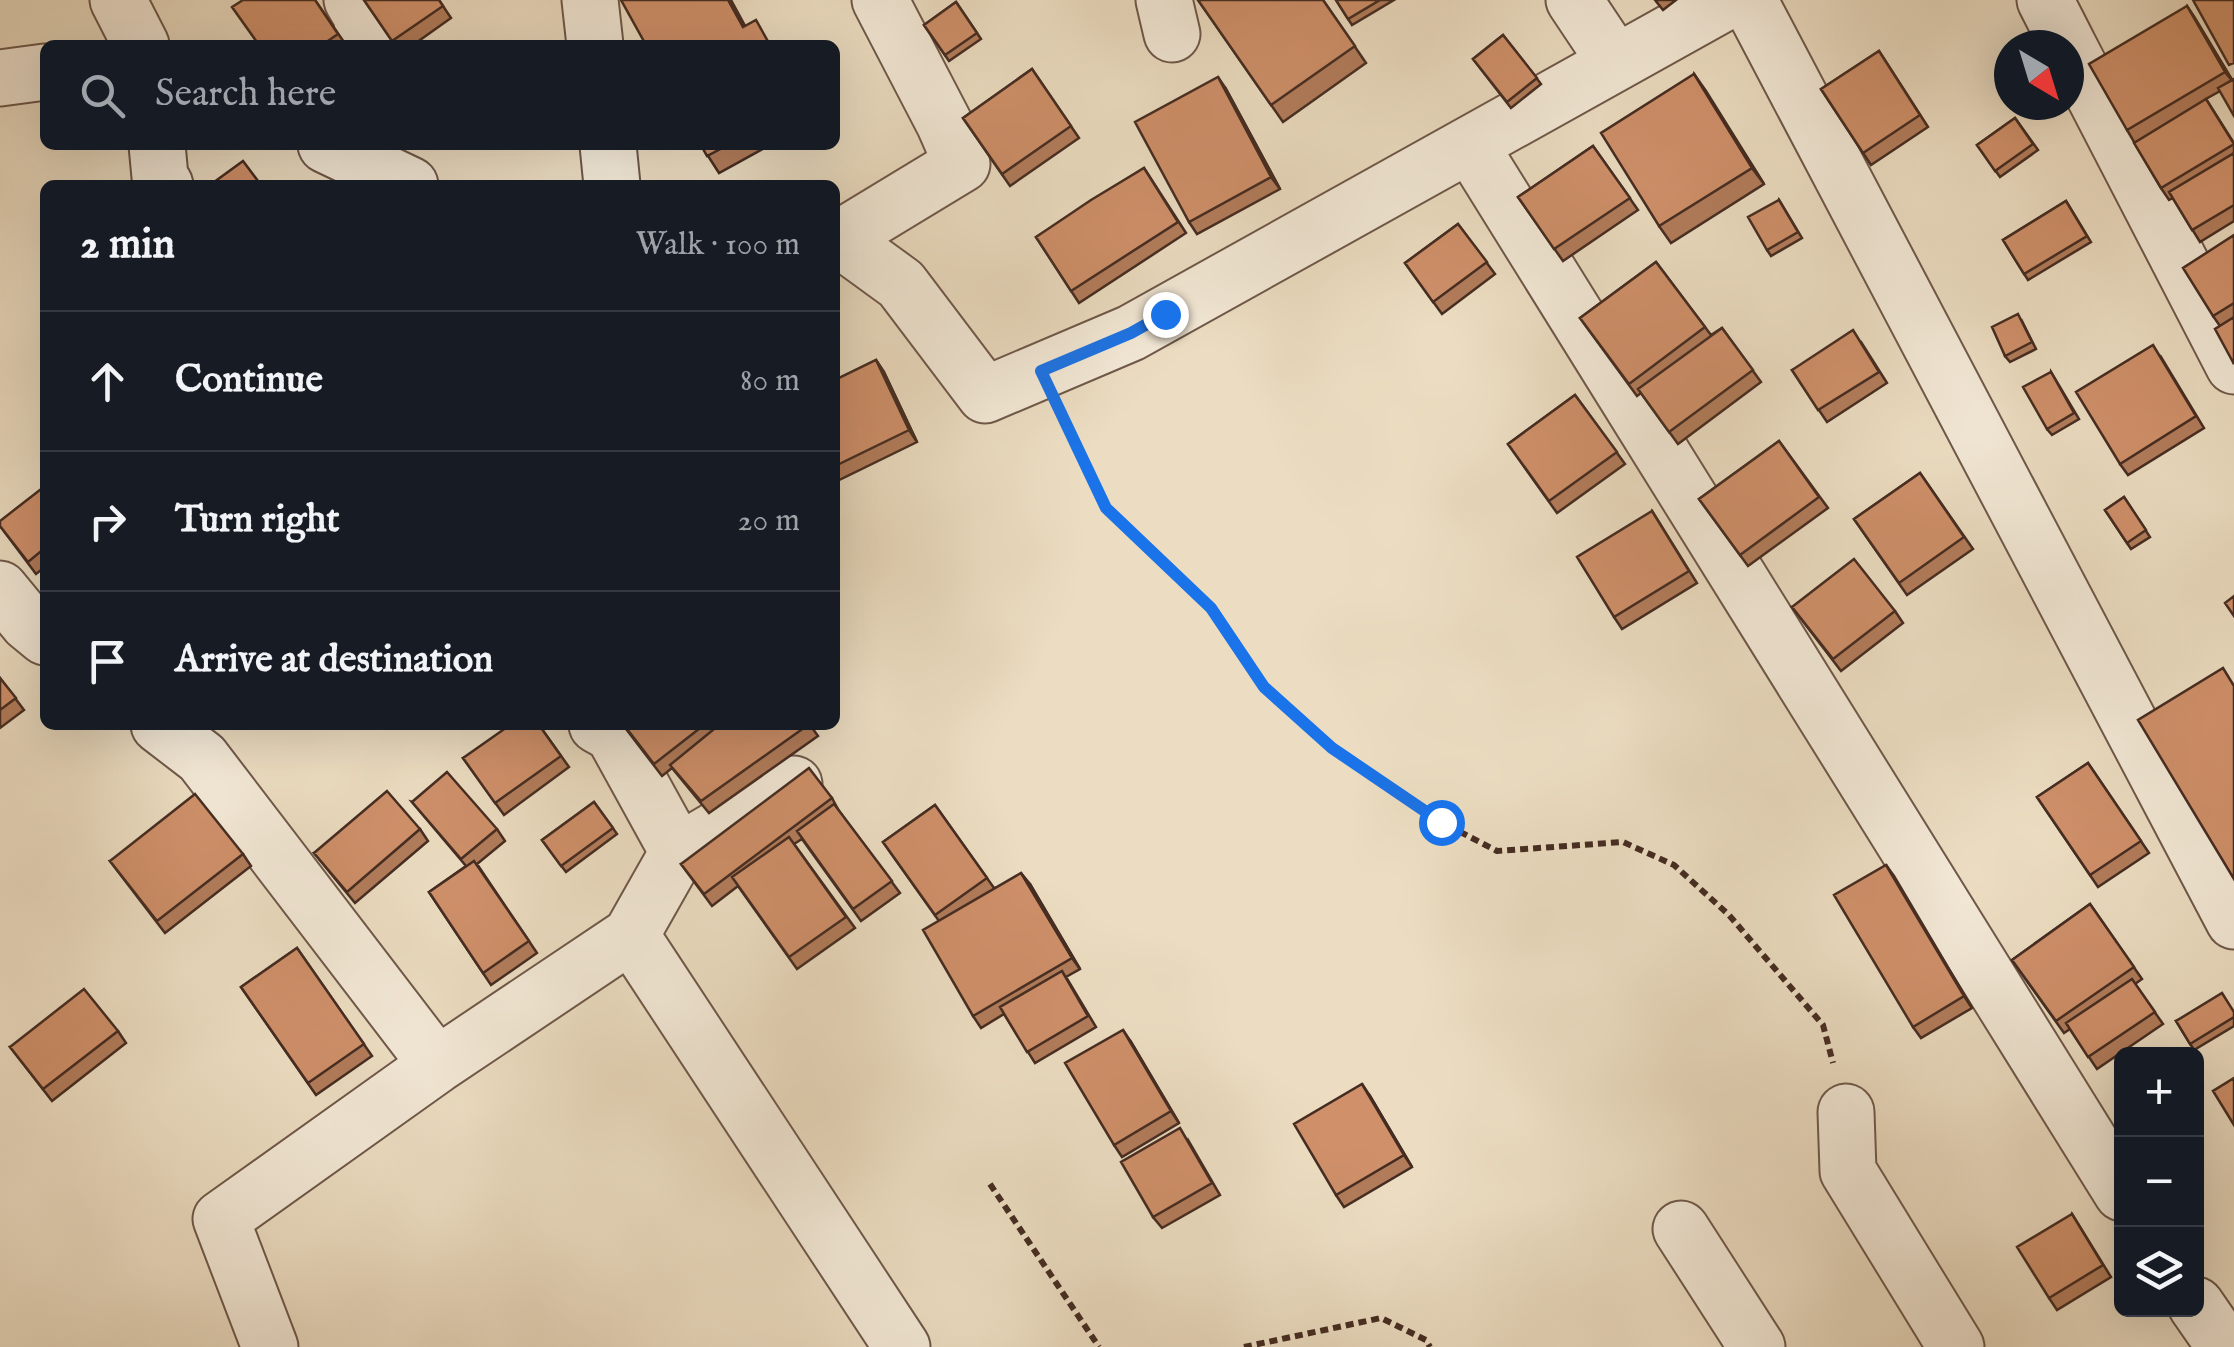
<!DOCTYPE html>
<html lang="en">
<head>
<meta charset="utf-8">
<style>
	:root { --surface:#171b24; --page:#20242c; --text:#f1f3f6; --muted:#9ea1a6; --line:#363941 }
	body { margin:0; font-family:"IM FELL English",serif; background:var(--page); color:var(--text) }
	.controls { position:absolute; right:30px; bottom:30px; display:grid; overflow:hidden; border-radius:15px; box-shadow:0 10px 40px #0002 }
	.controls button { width:90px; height:90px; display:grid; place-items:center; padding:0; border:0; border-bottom:2px solid var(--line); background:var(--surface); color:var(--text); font:50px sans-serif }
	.compass { position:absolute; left:1994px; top:30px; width:90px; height:90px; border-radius:50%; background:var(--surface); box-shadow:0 10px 40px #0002; rotate:142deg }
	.stop { position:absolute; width:30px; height:30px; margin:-22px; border:8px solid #1a73e8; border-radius:50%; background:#fff }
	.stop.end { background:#1a73e8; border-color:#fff; box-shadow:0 2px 10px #0008 }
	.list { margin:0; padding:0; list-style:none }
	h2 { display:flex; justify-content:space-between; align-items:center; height:130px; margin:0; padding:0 40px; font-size:42px }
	h2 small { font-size:32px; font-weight:400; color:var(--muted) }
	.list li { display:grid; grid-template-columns:65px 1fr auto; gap:30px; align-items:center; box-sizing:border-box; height:140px; padding:0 40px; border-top:2px solid var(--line) }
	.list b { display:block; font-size:38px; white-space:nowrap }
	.list em { font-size:32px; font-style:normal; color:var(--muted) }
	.icon { flex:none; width:55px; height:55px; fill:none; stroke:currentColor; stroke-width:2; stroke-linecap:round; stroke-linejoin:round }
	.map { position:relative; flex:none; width:2234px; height:1347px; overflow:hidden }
	.search { position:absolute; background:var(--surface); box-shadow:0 10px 40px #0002; left:40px; top:40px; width:800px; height:110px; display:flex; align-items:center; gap:25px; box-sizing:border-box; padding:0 35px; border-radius:15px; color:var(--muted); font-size:38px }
	.panel { position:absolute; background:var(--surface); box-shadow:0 10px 40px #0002; left:40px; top:180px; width:800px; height:550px; border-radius:15px }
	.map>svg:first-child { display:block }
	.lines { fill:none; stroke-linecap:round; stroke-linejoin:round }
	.minor-casing { stroke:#6f584a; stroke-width:59 }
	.path { stroke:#452c22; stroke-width:6; stroke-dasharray:8 5; stroke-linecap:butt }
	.minor { stroke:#f3e9d7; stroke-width:55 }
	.wall { fill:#b27c5b; stroke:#452c22; stroke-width:2.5 }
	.shaded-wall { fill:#91654a; stroke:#452c22; stroke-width:2.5 }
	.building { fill:#cf906a; stroke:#452c22; stroke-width:2.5 }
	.route { stroke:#1a73e8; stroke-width:12 }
</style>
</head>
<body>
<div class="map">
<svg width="2234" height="1347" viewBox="0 0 2234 1347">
	<rect width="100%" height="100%" fill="#ecddc2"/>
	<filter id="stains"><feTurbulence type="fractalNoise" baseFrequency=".002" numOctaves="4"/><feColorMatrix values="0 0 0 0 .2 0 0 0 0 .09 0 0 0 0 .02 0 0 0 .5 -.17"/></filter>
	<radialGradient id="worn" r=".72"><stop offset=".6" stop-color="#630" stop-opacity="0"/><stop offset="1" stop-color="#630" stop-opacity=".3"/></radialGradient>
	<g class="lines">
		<defs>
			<path id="minor" d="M 118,0 L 141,45
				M 352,0 L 362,17 L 363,45
				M 590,0 L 595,45
				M 1164,0 L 1172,34
				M 1574,0 L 1616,63
				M 1749,0 L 2234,921
				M 2045,0 L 2068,45
				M 2069,47 L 2234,366
				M 0,78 L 45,72
				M 157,145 L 160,177 L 165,185
				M 326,145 L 410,185
				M 608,145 L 612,185
				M 1470,145 L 2122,1193
				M 835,236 L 901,284 L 985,395 L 1131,333 L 1729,0
				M 840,238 L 962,164 L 944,123 L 880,0
				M 0,589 L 28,623 L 45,637
				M 159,725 L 202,758 L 437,1065
				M 597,725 L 613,734 L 678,852
				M 631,935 L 902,1347
				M 1846,1112 L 1848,1171 L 1956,1347
				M 1681,1229 L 1757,1347
				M 2196,1305 L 2225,1347
				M 270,1347 L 221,1219 L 437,1065 L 631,935 L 678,852 L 794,784"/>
		</defs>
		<use href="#minor" class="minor-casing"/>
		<path class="path" d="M 1063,417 L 1106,509 L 1211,609 L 1265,687 L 1332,748 L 1441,822 L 1497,851 L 1623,842 L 1674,865 L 1729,915 L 1823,1025 L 1833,1063
			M 990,1184 L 1099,1347
			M 1244,1347 L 1381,1318 L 1426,1340 L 1430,1347"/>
		<use href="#minor" class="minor"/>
	</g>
	<path class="wall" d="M 315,0 L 346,45 L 259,45 Z
		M 364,0 L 439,0 L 451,18 L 413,45 L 395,45 Z
		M 1198,0 L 1323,0 L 1366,63 L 1283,122 Z
		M 1336,0 L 1394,0 L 1352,25 Z
		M 1655,0 L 1676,0 L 1663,10 Z
		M 956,2 L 981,39 L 949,61 L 924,25 Z
		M 2187,6 L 2232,80 L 2220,91 L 2206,99 L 2234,143 L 2234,221 L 2200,242 L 2173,198 L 2169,200 L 2161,188 L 2127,130 Z
		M 1503,35 L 1541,84 L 1511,108 L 1473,59 Z
		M 1879,51 L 1928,127 L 1871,165 L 1821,89 Z
		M 1032,69 L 1079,138 L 1010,186 L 963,118 Z
		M 1694,74 L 1764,184 L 1671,243 L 1659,226 Z
		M 1226,89 L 1280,189 L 1197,234 L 1189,222 Z
		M 2015,118 L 2038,150 L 2000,177 L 1977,145 Z
		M 701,145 L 770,145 L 719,173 Z
		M 1593,146 L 1638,210 L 1563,261 L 1518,197 Z
		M 1144,168 L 1186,233 L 1079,303 L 1036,237 Z
		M 1779,200 L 1802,238 L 1771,256 L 1767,250 Z
		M 2066,201 L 2091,242 L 2028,280 L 2003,240 Z
		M 1458,224 L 1495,274 L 1442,314 L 1405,263 Z
		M 2234,235 L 2234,364 L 2220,326 L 2213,316 Z
		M 1656,262 L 1711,335 L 1722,328 L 1761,382 L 1678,444 L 1641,393 L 1637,396 L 1580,318 Z
		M 2022,321 L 2036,349 L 2010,362 L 2005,356 Z
		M 1861,342 L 1887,383 L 1827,422 L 1792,370 Z
		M 2161,357 L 2204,428 L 2128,475 L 2120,464 Z
		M 876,360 L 884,372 L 917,442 L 835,482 L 835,380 Z
		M 2051,372 L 2079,419 L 2052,435 L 2047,429 Z
		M 1575,395 L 1625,464 L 1557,513 L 1508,444 Z
		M 1779,441 L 1828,508 L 1748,566 L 1699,499 Z
		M 1920,473 L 1973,549 L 1907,595 L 1854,519 Z
		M 45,486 L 45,567 L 36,574 L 0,526 Z
		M 2124,497 L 2150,537 L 2131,549 L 2105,510 Z
		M 1652,511 L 1697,583 L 1622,629 L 1614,617 Z
		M 1792,607 L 1895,611 L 1903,623 L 1841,671 Z
		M 0,678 L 24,710 L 0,728 Z
		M 539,725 L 569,767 L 504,815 L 463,758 Z
		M 623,725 L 810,725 L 818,736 L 709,813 L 672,768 L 662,776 Z
		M 2088,763 L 2149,853 L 2098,887 L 2037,797 Z
		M 832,798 L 839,811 L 900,893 L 861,921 L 802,839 L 794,844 L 855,928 L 797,969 L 738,886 L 712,906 L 681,864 Z
		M 412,802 L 497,829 L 505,841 L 477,864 L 537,953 L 491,985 L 429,892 L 466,866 Z
		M 594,802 L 617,834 L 566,872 L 542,840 Z
		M 935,805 L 994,888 L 1030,884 L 1080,969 L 1066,977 L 1096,1027 L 1035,1063 L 1004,1014 L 981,1028 L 973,1016 L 939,921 L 883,842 Z
		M 420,829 L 428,841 L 355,903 L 314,853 Z
		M 243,854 L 251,866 L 165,933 L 110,861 Z
		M 1886,865 L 1972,1008 L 1921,1038 L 1913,1027 Z
		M 2090,904 L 2142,979 L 2135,984 L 2163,1024 L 2097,1069 L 2070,1029 L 2064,1033 L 2012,960 Z
		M 297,948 L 372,1056 L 316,1095 L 241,987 Z
		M 2234,1011 L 2234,1026 L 2194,1050 L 2176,1021 Z
		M 118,1031 L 126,1043 L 52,1101 L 10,1047 Z
		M 1131,1042 L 1179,1123 L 1122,1157 L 1114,1145 Z
		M 1370,1096 L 1412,1167 L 1344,1207 L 1336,1195 Z
		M 1188,1140 L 1220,1195 L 1162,1228 L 1153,1217 Z
		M 2072,1214 L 2111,1277 L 2057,1310 L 2049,1298 Z"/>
	<path class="shaded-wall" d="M 728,0 L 731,0 L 755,44 L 743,27 Z
		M 2187,6 L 2195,18 L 2234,83 L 2225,72 Z
		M 1694,74 L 1706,91 L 1764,184 L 1752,168 Z
		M 1218,77 L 1226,89 L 1280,189 L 1271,177 Z
		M 876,360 L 884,372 L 917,442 L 909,430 Z
		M 1886,865 L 1894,876 L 1972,1008 L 1964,996 Z
		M 1021,873 L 1030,884 L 1080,969 L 1072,958 Z
		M 1123,1030 L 1131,1042 L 1179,1123 L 1171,1111 Z
		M 1362,1084 L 1370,1096 L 1412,1167 L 1404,1155 Z"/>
	<path class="building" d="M 243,0 L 315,0 L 338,34 L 322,45 L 259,45 L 232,7 Z
		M 364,0 L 439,0 L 443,6 L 392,41 Z
		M 621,0 L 728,0 L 743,27 L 756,20 L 770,45 L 646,45 Z
		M 1198,0 L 1323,0 L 1355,46 L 1271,105 Z
		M 1336,0 L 1380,0 L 1348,19 Z
		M 2193,0 L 2234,0 L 2234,63 L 2229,65 Z
		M 956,2 L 977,33 L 945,55 L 924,25 Z
		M 2187,6 L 2225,72 L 2127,130 L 2089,64 Z
		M 1503,35 L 1537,78 L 1507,102 L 1473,59 Z
		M 1879,51 L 1920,115 L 1863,153 L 1821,89 Z
		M 1032,69 L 1071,126 L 1002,174 L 963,118 Z
		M 1694,74 L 1752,168 L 1659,226 L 1601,133 Z
		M 1218,77 L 1271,177 L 1189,222 L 1135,122 Z
		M 2234,79 L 2234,116 L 2218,88 Z
		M 2206,99 L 2234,144 L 2161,188 L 2134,143 Z
		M 2015,118 L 2033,144 L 1995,171 L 1977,145 Z
		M 701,145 L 728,145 L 707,156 Z
		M 1593,146 L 1630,198 L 1554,249 L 1518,197 Z
		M 2234,153 L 2234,205 L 2192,230 L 2169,192 Z
		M 243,161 L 261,185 L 210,185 Z
		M 1144,168 L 1178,222 L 1071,291 L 1036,237 L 1091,200 Z
		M 1779,200 L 1798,232 L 1767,250 L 1748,217 Z
		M 2066,201 L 2087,236 L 2024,274 L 2003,240 Z
		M 1458,224 L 1487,262 L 1433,302 L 1405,263 Z
		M 2234,235 L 2234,303 L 2213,316 L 2183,268 Z
		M 1656,262 L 1705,327 L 1629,384 L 1580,318 Z
		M 2018,314 L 2032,342 L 2005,356 L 1992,327 Z
		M 2234,317 L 2234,364 L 2215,329 Z
		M 1722,328 L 1753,370 L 1669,432 L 1638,389 Z
		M 1853,330 L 1879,372 L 1818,410 L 1792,370 Z
		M 2153,345 L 2196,416 L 2120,464 L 2076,392 Z
		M 876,360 L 909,430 L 835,466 L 835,380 Z
		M 2051,372 L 2074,413 L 2047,429 L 2023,387 Z
		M 1575,395 L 1617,452 L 1549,501 L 1508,444 Z
		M 1779,441 L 1819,497 L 1740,555 L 1699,499 Z
		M 1920,473 L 1964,537 L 1899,583 L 1854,519 Z
		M 45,486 L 45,548 L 28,562 L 0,526 L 0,521 Z
		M 2124,497 L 2146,530 L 2127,543 L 2105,510 Z
		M 1652,511 L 1689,571 L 1614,617 L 1577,557 Z
		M 1854,559 L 1895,611 L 1833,659 L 1792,607 Z
		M 2234,596 L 2234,616 L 2225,603 Z
		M 2223,668 L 2234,686 L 2234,879 L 2138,720 Z
		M 0,678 L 16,698 L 0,710 Z
		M 510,725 L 539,725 L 561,756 L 495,803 L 463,758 Z
		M 624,725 L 704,725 L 654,764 Z
		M 719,725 L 808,725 L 701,801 L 670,765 Z
		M 2088,763 L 2141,841 L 2090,875 L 2037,797 Z
		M 809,768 L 832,798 L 704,894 L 681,864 Z
		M 447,772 L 497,829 L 461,859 L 412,802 Z
		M 387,791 L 420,829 L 347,892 L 314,853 Z
		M 195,794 L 243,854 L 157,921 L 110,861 Z
		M 594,802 L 613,828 L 561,866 L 542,840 Z
		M 834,804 L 892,881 L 853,909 L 797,831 Z
		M 935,805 L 987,878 L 935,915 L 883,842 Z
		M 789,837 L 846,917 L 789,957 L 732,877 Z
		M 474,861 L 529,941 L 483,973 L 429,892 Z
		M 1886,865 L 1964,996 L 1913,1027 L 1834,895 Z
		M 1021,873 L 1072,958 L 973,1016 L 923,930 Z
		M 2090,904 L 2134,967 L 2056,1021 L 2012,960 Z
		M 297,948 L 364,1044 L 308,1083 L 241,987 Z
		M 1062,971 L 1088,1016 L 1027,1052 L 1000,1007 Z
		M 2132,979 L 2155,1012 L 2088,1057 L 2066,1023 Z
		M 84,989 L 118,1031 L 43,1089 L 10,1047 Z
		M 2222,993 L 2234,1012 L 2234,1017 L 2190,1044 L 2176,1021 Z
		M 1123,1030 L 1171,1111 L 1114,1145 L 1065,1063 Z
		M 2234,1078 L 2234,1125 L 2213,1091 Z
		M 1362,1084 L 1404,1155 L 1336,1195 L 1294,1124 Z
		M 1180,1128 L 1212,1183 L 1153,1217 L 1121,1162 Z
		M 2072,1214 L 2103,1265 L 2049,1298 L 2017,1247 Z"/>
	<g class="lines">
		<path class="route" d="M 1165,314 L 1131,333 L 1041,371 L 1106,508 L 1211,608 L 1264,687 L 1332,748 L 1441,822"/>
	</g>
	<rect width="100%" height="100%" filter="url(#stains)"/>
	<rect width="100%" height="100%" fill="url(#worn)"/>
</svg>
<div class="controls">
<button>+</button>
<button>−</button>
<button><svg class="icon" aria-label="layers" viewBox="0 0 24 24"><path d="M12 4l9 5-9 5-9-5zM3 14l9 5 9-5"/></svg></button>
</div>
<svg class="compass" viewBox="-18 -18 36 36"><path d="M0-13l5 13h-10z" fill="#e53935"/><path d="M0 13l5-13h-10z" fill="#9ea1a6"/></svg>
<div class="stop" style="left:1441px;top:822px"></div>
<div class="stop end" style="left:1165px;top:314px"></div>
<div class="search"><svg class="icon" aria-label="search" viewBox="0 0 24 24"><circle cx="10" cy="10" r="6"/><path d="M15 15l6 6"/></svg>Search here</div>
<section class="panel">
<h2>2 min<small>Walk · 100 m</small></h2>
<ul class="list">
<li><svg class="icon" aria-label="ahead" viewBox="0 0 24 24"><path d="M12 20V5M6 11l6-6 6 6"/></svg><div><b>Continue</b></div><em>80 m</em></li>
<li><svg class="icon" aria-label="right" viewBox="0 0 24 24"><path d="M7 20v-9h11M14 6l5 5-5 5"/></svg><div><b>Turn right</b></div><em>20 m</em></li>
<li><svg class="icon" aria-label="arrive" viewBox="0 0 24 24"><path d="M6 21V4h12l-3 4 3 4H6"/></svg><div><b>Arrive at destination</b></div></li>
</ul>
</section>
</div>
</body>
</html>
